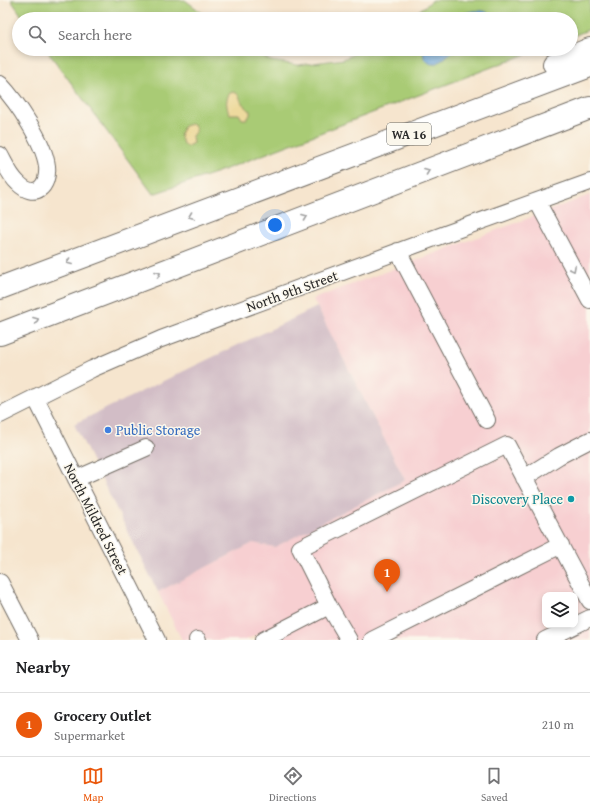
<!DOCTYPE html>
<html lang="en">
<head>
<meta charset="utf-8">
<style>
	:root { --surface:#fff; --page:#f2f2f2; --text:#202124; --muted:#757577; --line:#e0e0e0; --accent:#ea580c }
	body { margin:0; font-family:"Gentium Book Plus",serif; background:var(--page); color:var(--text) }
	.controls { position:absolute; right:12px; bottom:12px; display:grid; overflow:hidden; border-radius:8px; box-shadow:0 2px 6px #0003 }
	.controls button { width:36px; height:36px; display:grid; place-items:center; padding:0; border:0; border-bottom:1px solid var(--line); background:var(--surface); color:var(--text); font:20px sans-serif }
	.you { position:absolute; left:275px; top:225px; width:14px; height:14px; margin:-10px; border:3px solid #fff; border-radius:50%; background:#1a73e8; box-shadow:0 0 0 6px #1a73e833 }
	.badge { display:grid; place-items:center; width:26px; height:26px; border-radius:50%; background:var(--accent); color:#fff; font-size:13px; font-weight:700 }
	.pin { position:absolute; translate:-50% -33px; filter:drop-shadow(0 1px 2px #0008) }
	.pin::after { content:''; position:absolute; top:21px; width:14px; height:12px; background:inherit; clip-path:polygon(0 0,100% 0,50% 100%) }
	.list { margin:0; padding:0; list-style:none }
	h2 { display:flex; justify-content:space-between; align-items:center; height:52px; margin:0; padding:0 16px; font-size:17px }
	h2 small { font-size:13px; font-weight:400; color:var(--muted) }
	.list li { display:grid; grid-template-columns:26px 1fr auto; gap:12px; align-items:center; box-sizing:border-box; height:64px; padding:0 16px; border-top:1px solid var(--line) }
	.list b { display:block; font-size:15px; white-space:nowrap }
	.list p { margin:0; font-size:13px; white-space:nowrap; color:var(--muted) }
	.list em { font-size:13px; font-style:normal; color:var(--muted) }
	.icon { flex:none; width:22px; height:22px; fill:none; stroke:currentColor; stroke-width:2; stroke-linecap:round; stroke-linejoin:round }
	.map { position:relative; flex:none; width:590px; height:640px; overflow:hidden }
	.search { position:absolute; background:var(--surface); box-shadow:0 2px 6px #0003; left:12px; right:12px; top:12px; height:44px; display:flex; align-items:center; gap:10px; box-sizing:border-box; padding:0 14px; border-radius:22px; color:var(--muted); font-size:15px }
	.sheet { height:116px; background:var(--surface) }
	nav { display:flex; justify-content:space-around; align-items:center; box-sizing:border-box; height:56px; border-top:1px solid var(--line); background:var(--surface); font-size:11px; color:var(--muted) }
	nav a { display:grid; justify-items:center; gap:2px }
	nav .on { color:var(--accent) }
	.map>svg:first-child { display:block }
	.built { fill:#f7cfd1; fill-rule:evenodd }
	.industrial { fill:#d2bdc6 }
	.green { fill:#a9cb74; stroke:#6a7b50 }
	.sand { fill:#eeda9e; stroke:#8c8264 }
	.water { fill:#6ca8dd; stroke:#4c6a84 }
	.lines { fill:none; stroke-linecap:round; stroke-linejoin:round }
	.minor-casing { stroke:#726c64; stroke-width:18 }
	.highway-casing { stroke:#726c64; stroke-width:24 }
	.minor { stroke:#fff; stroke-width:16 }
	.highway { stroke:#fff; stroke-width:22 }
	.oneway { stroke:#a0a0a0 }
	.shop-dot { fill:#3f7fe0; stroke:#fbf7ec; stroke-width:1.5 }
	.culture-dot { fill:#0f9aa8; stroke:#fbf7ec; stroke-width:1.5 }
	.labels { text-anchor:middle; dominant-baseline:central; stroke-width:3; stroke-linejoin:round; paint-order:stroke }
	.shield { fill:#fbf7ec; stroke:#696865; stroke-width:1 }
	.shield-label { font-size:13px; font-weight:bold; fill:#2b2b2b }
	.street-label { font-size:14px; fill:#2b2b2b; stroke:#fbf7ec }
	.shop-label { font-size:14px; fill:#366cbe; stroke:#fbf7ec; text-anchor:start }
	.culture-label { font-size:14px; fill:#0d838f; stroke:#fbf7ec; text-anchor:end }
</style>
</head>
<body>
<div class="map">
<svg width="590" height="640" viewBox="0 0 590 640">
	<rect width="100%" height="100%" fill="#fbf7ec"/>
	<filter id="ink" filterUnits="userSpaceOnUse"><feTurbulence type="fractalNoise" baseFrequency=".025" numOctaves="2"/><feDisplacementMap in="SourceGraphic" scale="8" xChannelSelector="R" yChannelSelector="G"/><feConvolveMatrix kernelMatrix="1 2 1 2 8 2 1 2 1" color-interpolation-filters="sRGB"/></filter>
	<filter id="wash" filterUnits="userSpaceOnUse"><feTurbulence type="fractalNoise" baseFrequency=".012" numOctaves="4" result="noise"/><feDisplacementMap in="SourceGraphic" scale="16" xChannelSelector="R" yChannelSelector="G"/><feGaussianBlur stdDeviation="0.9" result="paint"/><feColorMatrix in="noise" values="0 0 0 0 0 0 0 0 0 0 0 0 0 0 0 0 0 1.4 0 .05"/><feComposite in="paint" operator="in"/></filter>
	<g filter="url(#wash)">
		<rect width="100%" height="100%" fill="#f6e5ce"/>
		<path class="built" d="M 590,195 L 590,640 L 261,640 L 258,634 L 246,640 L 182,640 L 158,592 L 253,543 L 275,547 L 405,480 L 313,299 ZM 545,595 L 575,595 L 575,625 L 545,625 Z"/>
		<path class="industrial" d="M 317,307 L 405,480 L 275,547 L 253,543 L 158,592 L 74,424 Z"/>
		<path class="green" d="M 11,0 L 185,0 L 210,19 L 24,19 Z
			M 433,0 L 590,0 L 590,29 L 571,37 L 571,19 L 408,19 Z
			M 46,49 L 249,49 L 271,61 L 298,65 L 344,59 L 363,49 L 539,49 L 218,172 L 153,194 Z"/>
		<path class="sand" d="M 234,92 C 241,95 239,98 242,103 C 244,106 248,108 250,111 L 250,115 L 247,119 L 242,119 L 239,114 L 230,114 C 226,108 225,99 230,93 Z
			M 191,124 L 195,126 L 196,131 L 192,136 L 193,143 L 187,147 L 183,144 L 180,134 L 184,126 Z"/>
		<path class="water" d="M 473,11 C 483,11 487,9 493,19 L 459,19 L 465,13 Z
			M 424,49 L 461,49 C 458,50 455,50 452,52 C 444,57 435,70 427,61 C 423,58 423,54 424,49 Z"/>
	</g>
	<g filter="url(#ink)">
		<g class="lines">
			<defs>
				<path id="minor" d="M 0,84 C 17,102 44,142 47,166 C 49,187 35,200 18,183 C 10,176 5,164 0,155
					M 537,201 L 590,300
					M 398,251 L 487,420
					M 35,397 L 157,640
					M 0,415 L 92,369 L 161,339 L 448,233 L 590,182
					M 524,478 L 559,456 L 590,440
					M 76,479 L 146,448
					M 0,582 L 30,640
					M 197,640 L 198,640
					M 263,640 L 329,606
					M 349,640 L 329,606 L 300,548 L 507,445 L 590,601
					M 372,640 L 561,545
					M 545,640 L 590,618"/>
				<path id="highway" d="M 554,64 L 590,49
					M 0,288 L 590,66
					M 0,334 L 590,108"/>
			</defs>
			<use href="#minor" class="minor-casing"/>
			<use href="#highway" class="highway-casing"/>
			<use href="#minor" class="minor"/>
			<use href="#highway" class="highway"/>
		</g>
		<defs><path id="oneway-chevron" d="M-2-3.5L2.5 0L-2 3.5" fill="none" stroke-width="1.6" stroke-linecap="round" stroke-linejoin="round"/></defs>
		<g class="oneway">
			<use href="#oneway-chevron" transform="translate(427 171) rotate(-21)"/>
			<use href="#oneway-chevron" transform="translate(191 216) rotate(159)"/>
			<use href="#oneway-chevron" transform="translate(305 217) rotate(-21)"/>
			<use href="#oneway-chevron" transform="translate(69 262) rotate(159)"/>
			<use href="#oneway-chevron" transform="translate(573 269) rotate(62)"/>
			<use href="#oneway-chevron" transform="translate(158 274) rotate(-21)"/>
			<use href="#oneway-chevron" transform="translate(36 320) rotate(-21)"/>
		</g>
	</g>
	<circle class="shop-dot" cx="108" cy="430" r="4"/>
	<circle class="culture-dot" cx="571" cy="499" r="4"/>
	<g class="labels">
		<rect class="shield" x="387" y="123" width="44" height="22" rx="3"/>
		<g class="shield-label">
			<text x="409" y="134">WA 16</text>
		</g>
		<g class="street-label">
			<text transform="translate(292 291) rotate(-20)">North 9th Street</text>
			<text transform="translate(96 519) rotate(63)">North Mildred Street</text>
		</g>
		<g class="shop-label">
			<text x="116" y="430">Public Storage</text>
		</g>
		<g class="culture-label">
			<text x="563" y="499">Discovery Place</text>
		</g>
	</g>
</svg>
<div class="controls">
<button><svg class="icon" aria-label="layers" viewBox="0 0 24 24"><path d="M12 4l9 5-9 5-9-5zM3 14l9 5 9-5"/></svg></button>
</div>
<div class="you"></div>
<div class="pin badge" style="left:387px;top:592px">1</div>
<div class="search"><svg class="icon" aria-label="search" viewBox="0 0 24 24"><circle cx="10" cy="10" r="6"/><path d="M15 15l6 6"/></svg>Search here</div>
</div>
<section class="sheet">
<h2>Nearby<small></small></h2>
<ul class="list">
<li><span class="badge">1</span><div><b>Grocery Outlet</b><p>Supermarket</p></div><em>210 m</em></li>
</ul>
</section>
<nav>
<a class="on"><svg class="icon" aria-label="map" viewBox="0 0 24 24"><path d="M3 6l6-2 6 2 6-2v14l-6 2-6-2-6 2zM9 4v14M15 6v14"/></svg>Map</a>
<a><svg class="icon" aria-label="directions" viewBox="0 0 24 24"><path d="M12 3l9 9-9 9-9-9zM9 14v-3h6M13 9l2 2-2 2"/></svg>Directions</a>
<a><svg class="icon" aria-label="saved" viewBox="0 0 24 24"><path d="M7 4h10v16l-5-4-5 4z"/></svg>Saved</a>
</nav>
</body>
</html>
